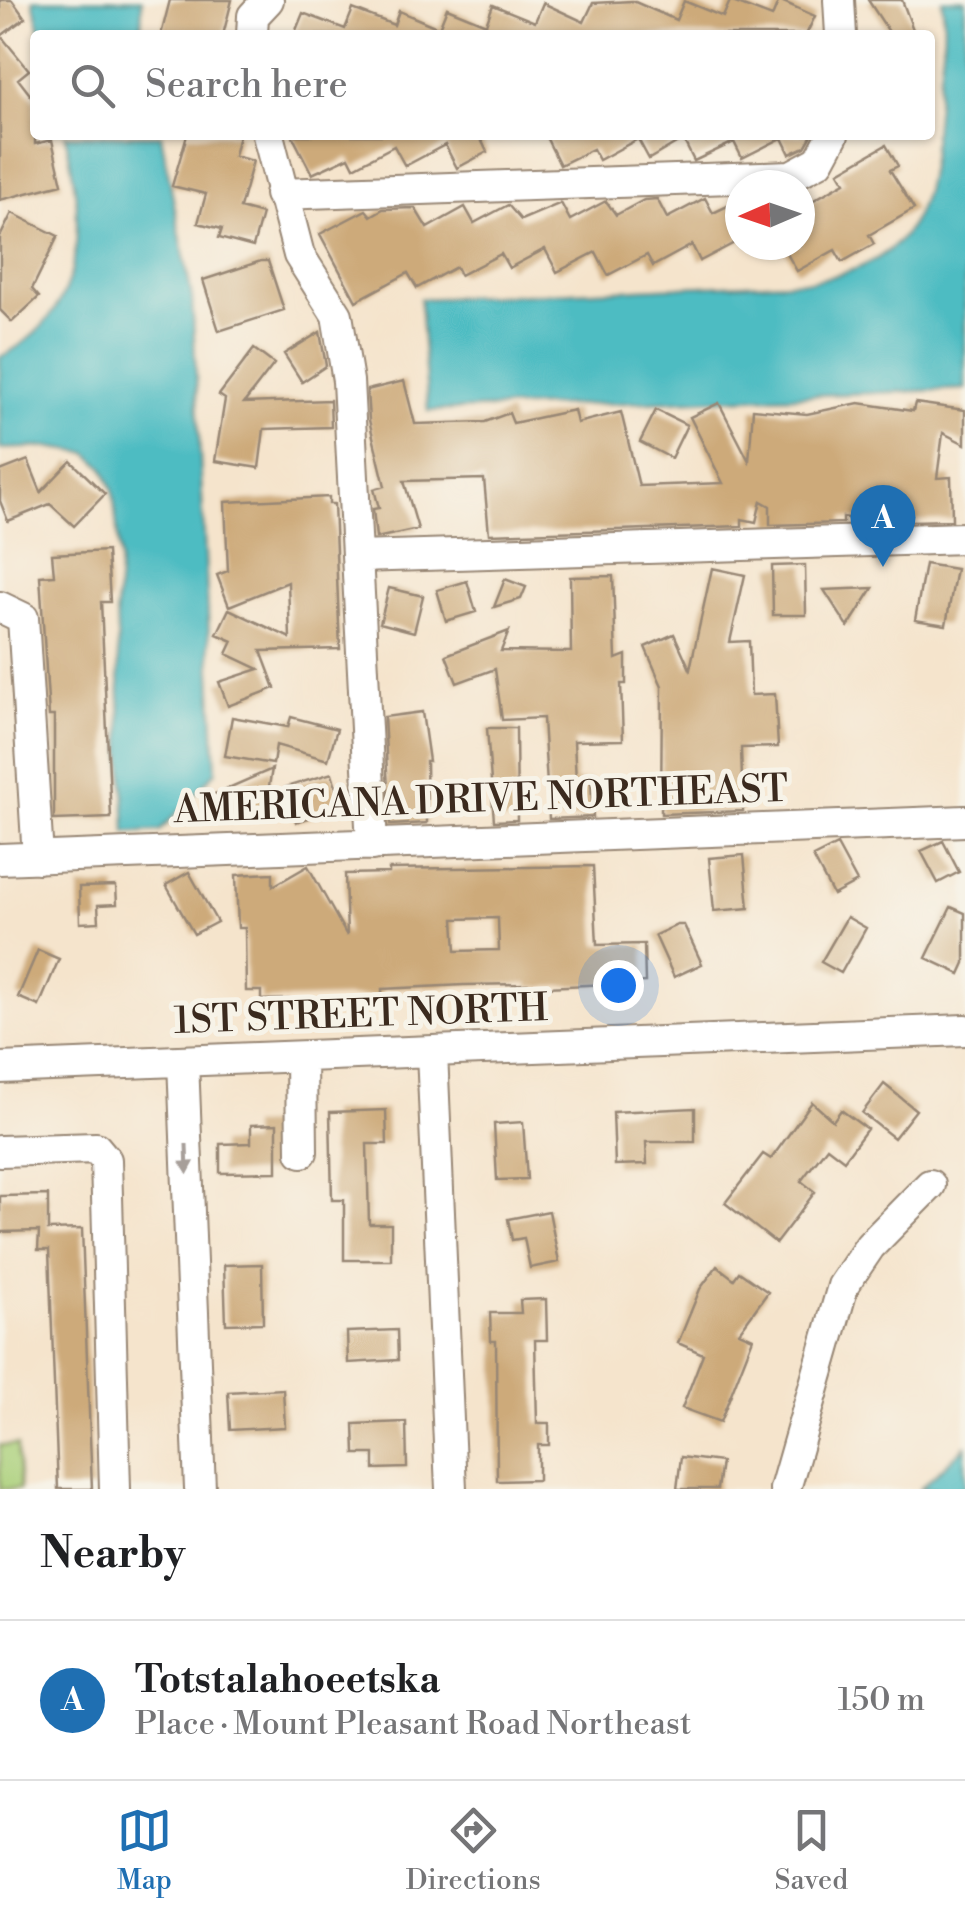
<!DOCTYPE html>
<html lang="en">
<head>
<meta charset="utf-8">
<style>
	:root { --surface:#fff; --page:#f6f6f6; --text:#202124; --muted:#757577; --line:#e0e0e0; --accent:#1f6fb2 }
	body { margin:0; font-family:"Libre Bodoni",serif; background:var(--page); color:var(--text) }
	.compass { position:absolute; left:725px; top:170px; width:90px; height:90px; border-radius:50%; background:var(--surface); box-shadow:0 2px 8px #0004; rotate:268deg }
	.you { position:absolute; left:618px; top:985px; width:35px; height:35px; margin:-25px; border:8px solid #fff; border-radius:50%; background:#1a73e8; box-shadow:0 0 0 15px #1a73e833 }
	.badge { display:grid; place-items:center; width:65px; height:65px; border-radius:50%; background:var(--accent); color:#fff; font-size:32px; font-weight:700 }
	.pin { position:absolute; translate:-50% -82px; filter:drop-shadow(0 2px 5px #0008) }
	.pin::after { content:''; position:absolute; top:52px; width:35px; height:30px; background:inherit; clip-path:polygon(0 0,100% 0,50% 100%) }
	.list { margin:0; padding:0; list-style:none }
	h2 { display:flex; justify-content:space-between; align-items:center; height:130px; margin:0; padding:0 40px; font-size:42px }
	h2 small { font-size:32px; font-weight:400; color:var(--muted) }
	.list li { display:grid; grid-template-columns:65px 1fr auto; gap:30px; align-items:center; box-sizing:border-box; height:160px; padding:0 40px; border-top:2px solid var(--line) }
	.list b { display:block; font-size:38px; white-space:nowrap }
	.list p { margin:0; font-size:32px; white-space:nowrap; color:var(--muted) }
	.list em { font-size:32px; font-style:normal; color:var(--muted) }
	.icon { flex:none; width:55px; height:55px; fill:none; stroke:currentColor; stroke-width:2; stroke-linecap:round; stroke-linejoin:round }
	.map { position:relative; flex:none; width:965px; height:1489px; overflow:hidden }
	.search { position:absolute; background:var(--surface); box-shadow:0 2px 8px #0004; left:30px; right:30px; top:30px; height:110px; display:flex; align-items:center; gap:25px; box-sizing:border-box; padding:0 35px; border-radius:10px; color:var(--muted); font-size:38px }
	.sheet { height:290px; background:var(--surface) }
	nav { display:flex; justify-content:space-around; align-items:center; box-sizing:border-box; height:140px; border-top:2px solid var(--line); background:var(--surface); font-size:28px; color:var(--muted) }
	nav a { display:grid; justify-items:center; gap:5px }
	nav .on { color:var(--accent) }
	.map>svg:first-child { display:block }
	.green { fill:#aad07a; stroke:#727d4c; stroke-width:2.5 }
	.water { fill:#4dbcc2; stroke:#447370; stroke-width:2.5 }
	.building { fill:#cdaa7a; fill-rule:evenodd }
	.lines { fill:none; stroke-linecap:round; stroke-linejoin:round }
	.minor-casing { stroke:#988775; stroke-width:34 }
	.minor { stroke:#fff; stroke-width:30 }
	.oneway { fill:#a79f9a }
	.labels { text-anchor:middle; dominant-baseline:central; stroke-width:10; stroke-linejoin:round; paint-order:stroke }
	.street-label { font-size:38px; fill:#3b2a1e; stroke:#f7f3e8 }
</style>
</head>
<body>
<div class="map">
<svg width="965" height="1489" viewBox="0 0 965 1489">
	<rect width="100%" height="100%" fill="#f7f3e8"/>
	<filter id="ink" filterUnits="userSpaceOnUse"><feTurbulence type="fractalNoise" baseFrequency=".01" numOctaves="2"/><feDisplacementMap in="SourceGraphic" scale="20" xChannelSelector="R" yChannelSelector="G"/><feConvolveMatrix kernelMatrix="1 2 1 2 8 2 1 2 1" color-interpolation-filters="sRGB"/></filter>
	<filter id="wash" filterUnits="userSpaceOnUse"><feTurbulence type="fractalNoise" baseFrequency=".0048" numOctaves="4" result="noise"/><feDisplacementMap in="SourceGraphic" scale="40" xChannelSelector="R" yChannelSelector="G"/><feGaussianBlur stdDeviation="2.25" result="paint"/><feColorMatrix in="noise" values="0 0 0 0 0 0 0 0 0 0 0 0 0 0 0 0 0 1.4 0 .05"/><feComposite in="paint" operator="in"/></filter>
	<g filter="url(#wash)">
		<rect width="100%" height="100%" fill="#f5e4cc"/>
		<path class="green" d="M 0,1445 L 17,1445 L 20,1489 L 0,1489 Z"/>
		<path class="water" d="M 33,0 L 142,0 L 141,35 L 41,35 Z
			M 942,0 L 965,0 L 965,389 L 428,411 L 420,299 L 811,281 C 926,260 928,201 937,100 C 940,68 947,32 942,0 Z
			M 65,135 L 161,135 L 192,298 L 216,771 L 160,831 L 126,833 L 116,610 L 120,559 L 113,490 L 103,467 L 87,453 L 47,447 L 0,449 L 0,357 C 90,312 85,219 65,135 Z
			M 965,1446 L 965,1489 L 920,1489 Z"/>
		<g id="blocks">
			<path class="building" d="M 0,0 L 12,0 L 25,18 L 1,36 L 29,70 L 18,79 L 35,101 L 35,144 L 52,140 L 62,184 L 0,200 Z
				M 170,0 L 232,0 L 223,35 L 161,35 Z
				M 779,0 L 815,16 L 806,35 L 294,35 L 303,13 L 345,29 L 353,9 L 394,25 L 399,11 L 439,28 L 447,8 L 486,24 L 493,5 L 535,22 L 543,3 L 584,22 L 593,3 L 633,1 L 676,20 L 684,1 L 723,17 L 730,1 L 772,17 Z
				M 868,0 L 902,0 L 915,35 L 891,35 Z
				M 187,135 L 239,135 L 234,156 L 253,161 L 240,208 L 262,214 L 253,247 L 219,238 L 222,229 L 198,223 L 206,194 L 172,186 Z
				M 292,135 L 479,135 L 487,152 L 457,168 L 445,145 L 405,166 L 394,146 L 354,167 L 349,157 L 312,174 Z
				M 545,135 L 812,135 L 805,147 L 790,154 L 782,138 L 742,158 L 734,142 L 694,161 L 683,139 L 649,159 L 638,139 L 599,160 L 593,149 L 560,165 Z
				M 886,145 L 898,166 L 890,170 L 914,209 L 869,235 L 874,244 L 842,262 L 835,250 L 797,271 L 782,245 L 800,245 L 800,208 L 845,182 L 839,172 Z
				M 705,198 L 713,213 L 740,200 L 740,240 L 700,261 L 692,245 L 653,266 L 647,255 L 608,275 L 596,252 L 557,272 L 545,249 L 509,268 L 501,254 L 460,275 L 456,267 L 417,288 L 408,273 L 356,301 L 320,234 L 366,210 L 371,216 L 383,209 L 415,208 L 427,228 L 465,207 L 474,223 L 508,205 L 521,220 L 561,203 L 570,220 L 606,201 L 616,215 L 644,200 L 657,199 L 667,218 Z
				M 12,213 L 58,236 L 32,289 L 39,297 L 12,322 L 0,310 L 0,237 Z
				M 261,261 L 268,261 L 284,310 L 219,331 L 203,280 Z
				M 320,332 L 326,366 L 302,382 L 284,354 Z
				M 254,349 L 274,364 L 244,403 L 330,400 L 331,427 L 264,429 L 259,468 L 215,461 L 225,399 L 219,395 Z
				M 404,381 L 415,424 L 485,422 L 509,413 L 513,423 L 574,410 L 577,423 L 621,412 L 639,486 L 723,483 L 690,417 L 719,403 L 749,461 L 753,409 L 807,414 L 859,403 L 913,411 L 915,403 L 965,410 L 965,444 L 943,433 L 937,478 L 951,477 L 952,520 L 870,522 L 843,517 L 843,523 L 770,525 L 770,506 L 761,501 L 756,522 L 742,519 L 742,526 L 489,534 L 484,479 L 404,481 L 418,529 L 376,538 L 373,509 L 379,508 L 374,489 L 385,486 L 369,420 L 367,390 Z
				M 656,410 L 687,425 L 671,458 L 640,442 Z
				M 28,460 L 41,492 L 71,461 L 105,494 L 74,526 L 50,504 L 8,521 L 0,501 L 0,471 Z
				M 329,497 L 329,504 L 334,504 L 340,649 L 261,651 L 275,688 L 228,706 L 219,682 L 259,669 L 227,654 L 233,641 L 217,634 L 229,609 L 290,638 L 288,582 L 229,606 L 217,575 L 228,571 L 225,502 Z
				M 107,551 L 110,602 L 101,602 L 111,818 L 54,820 L 54,716 L 49,716 L 40,576 L 54,575 L 52,554 Z
				M 925,564 L 956,569 L 946,625 L 915,620 Z
				M 805,565 L 806,615 L 773,615 L 772,566 Z
				M 712,568 L 745,575 L 730,642 L 749,641 L 751,695 L 775,694 L 778,747 L 741,748 L 743,811 L 661,814 L 662,686 L 645,647 L 674,634 L 690,669 Z
				M 613,576 L 616,659 L 626,655 L 626,684 L 621,684 L 623,740 L 574,741 L 576,781 L 591,781 L 593,817 L 549,819 L 543,718 L 502,720 L 495,669 L 457,683 L 446,655 L 509,631 L 501,651 L 571,652 L 570,577 Z
				M 505,579 L 526,587 L 521,599 L 494,607 Z
				M 467,581 L 476,612 L 446,621 L 437,590 Z
				M 389,588 L 423,596 L 414,632 L 380,623 Z
				M 873,588 L 848,627 L 824,590 Z
				M 422,712 L 429,761 L 426,761 L 427,823 L 390,825 L 384,717 Z
				M 232,717 L 288,727 L 291,717 L 337,729 L 328,760 L 276,745 L 273,764 L 225,756 Z
				M 487,728 L 516,728 L 517,820 L 494,821 Z
				M 272,769 L 265,809 L 235,822 L 231,812 L 217,818 L 208,797 Z
				M 332,773 L 342,808 L 296,822 L 286,787 Z
				M 943,841 L 959,872 L 938,883 L 921,851 Z
				M 837,845 L 857,882 L 833,895 L 813,857 Z
				M 744,855 L 749,908 L 714,911 L 709,858 Z
				M 308,866 L 347,936 L 345,874 L 389,873 L 389,869 L 593,866 L 597,945 L 644,944 L 645,982 L 528,988 L 528,984 L 464,985 L 382,989 L 382,996 L 261,1000 L 261,991 L 246,991 L 245,928 L 238,928 L 236,875 L 273,873 L 273,886 ZM 498,918 L 499,950 L 456,951 L 454,919 Z
				M 189,872 L 217,922 L 194,934 L 166,885 Z
				M 116,886 L 117,904 L 98,905 L 99,922 L 80,923 L 79,887 Z
				M 951,907 L 965,913 L 965,963 L 960,974 L 926,958 Z
				M 847,917 L 866,928 L 841,973 L 821,962 Z
				M 677,925 L 684,925 L 702,964 L 674,977 L 655,935 Z
				M 38,950 L 59,959 L 39,1006 L 18,997 Z
				M 884,1084 L 916,1110 L 894,1138 L 862,1113 Z
				M 812,1102 L 833,1121 L 841,1110 L 867,1129 L 844,1160 L 827,1147 L 801,1181 L 815,1192 L 776,1243 L 725,1203 L 763,1154 L 771,1159 Z
				M 695,1108 L 695,1142 L 646,1142 L 647,1164 L 615,1165 L 613,1112 Z
				M 386,1110 L 387,1144 L 367,1144 L 369,1224 L 391,1224 L 391,1260 L 344,1260 L 344,1200 L 332,1200 L 330,1112 Z
				M 523,1122 L 527,1179 L 497,1180 L 494,1124 Z
				M 277,1124 L 277,1172 L 220,1173 L 220,1144 L 251,1143 L 251,1125 Z
				M 48,1195 L 48,1230 L 82,1229 L 92,1489 L 58,1489 L 49,1250 L 38,1250 L 39,1231 L 0,1232 L 0,1196 Z
				M 549,1211 L 559,1262 L 530,1268 L 524,1238 L 512,1240 L 508,1219 Z
				M 262,1264 L 263,1323 L 226,1324 L 224,1265 Z
				M 717,1266 L 734,1279 L 739,1272 L 768,1292 L 739,1332 L 753,1338 L 720,1422 L 682,1408 L 703,1354 L 678,1343 L 700,1289 Z
				M 546,1299 L 547,1340 L 535,1340 L 537,1423 L 549,1423 L 549,1445 L 538,1445 L 538,1480 L 497,1481 L 496,1341 L 491,1341 L 490,1313 L 521,1313 L 520,1300 Z
				M 397,1330 L 398,1360 L 348,1363 L 347,1332 Z
				M 283,1389 L 285,1427 L 230,1430 L 228,1392 Z
				M 406,1422 L 407,1468 L 374,1469 L 374,1454 L 355,1454 L 354,1424 Z
				M 681,1457 L 721,1462 L 717,1489 L 677,1489 Z"/>
		</g>
	</g>
	<g filter="url(#ink)">
		<use href="#blocks" fill-opacity="0" stroke="#988775" stroke-width="2.5"/>
		<g class="lines">
			<defs>
				<path id="minor" d="M 839,0 L 841,35
					M 252,35 L 253,16 L 268,0
					M 268,135 L 299,255 L 337,315 L 348,381 L 372,845
					M 280,194 L 791,176 L 819,161 L 833,135
					M 358,557 L 965,538
					M 0,607 L 23,618 L 38,858
					M 0,859 L 965,821
					M 432,1052 L 451,1489
					M 301,1057 L 302,1152
					M 183,1061 L 200,1489
					M 0,1068 L 965,1030
					M 0,1151 L 96,1148 L 106,1160 L 115,1489
					M 785,1489 L 843,1286 L 870,1246 L 930,1185"/>
			</defs>
			<use href="#minor" class="minor-casing"/>
			<use href="#minor" class="minor"/>
		</g>
		<defs><path id="oneway-solid" d="M-6-.8H1V-3.2L6.5 0L1 3.2V.8H-6Z" transform="scale(2.5)"/></defs>
		<use class="oneway" href="#oneway-solid" transform="translate(187 1159) rotate(88)"/>
	</g>
	<g class="labels">
		<g class="street-label">
			<text transform="translate(481 800) rotate(-2)">AMERICANA DRIVE NORTHEAST</text>
			<text transform="translate(361 1015) rotate(-2)">1ST STREET NORTH</text>
		</g>
	</g>
</svg>
<svg class="compass" viewBox="-18 -18 36 36"><path d="M0-13l5 13h-10z" fill="#e53935"/><path d="M0 13l5-13h-10z" fill="#757577"/></svg>
<div class="you"></div>
<div class="pin badge" style="left:883px;top:567px">A</div>
<div class="search"><svg class="icon" aria-label="search" viewBox="0 0 24 24"><circle cx="10" cy="10" r="6"/><path d="M15 15l6 6"/></svg>Search here</div>
</div>
<section class="sheet">
<h2>Nearby<small></small></h2>
<ul class="list">
<li><span class="badge">A</span><div><b>Totstalahoeetska</b><p>Place · Mount Pleasant Road Northeast</p></div><em>150 m</em></li>
</ul>
</section>
<nav>
<a class="on"><svg class="icon" aria-label="map" viewBox="0 0 24 24"><path d="M3 6l6-2 6 2 6-2v14l-6 2-6-2-6 2zM9 4v14M15 6v14"/></svg>Map</a>
<a><svg class="icon" aria-label="directions" viewBox="0 0 24 24"><path d="M12 3l9 9-9 9-9-9zM9 14v-3h6M13 9l2 2-2 2"/></svg>Directions</a>
<a><svg class="icon" aria-label="saved" viewBox="0 0 24 24"><path d="M7 4h10v16l-5-4-5 4z"/></svg>Saved</a>
</nav>
</body>
</html>
